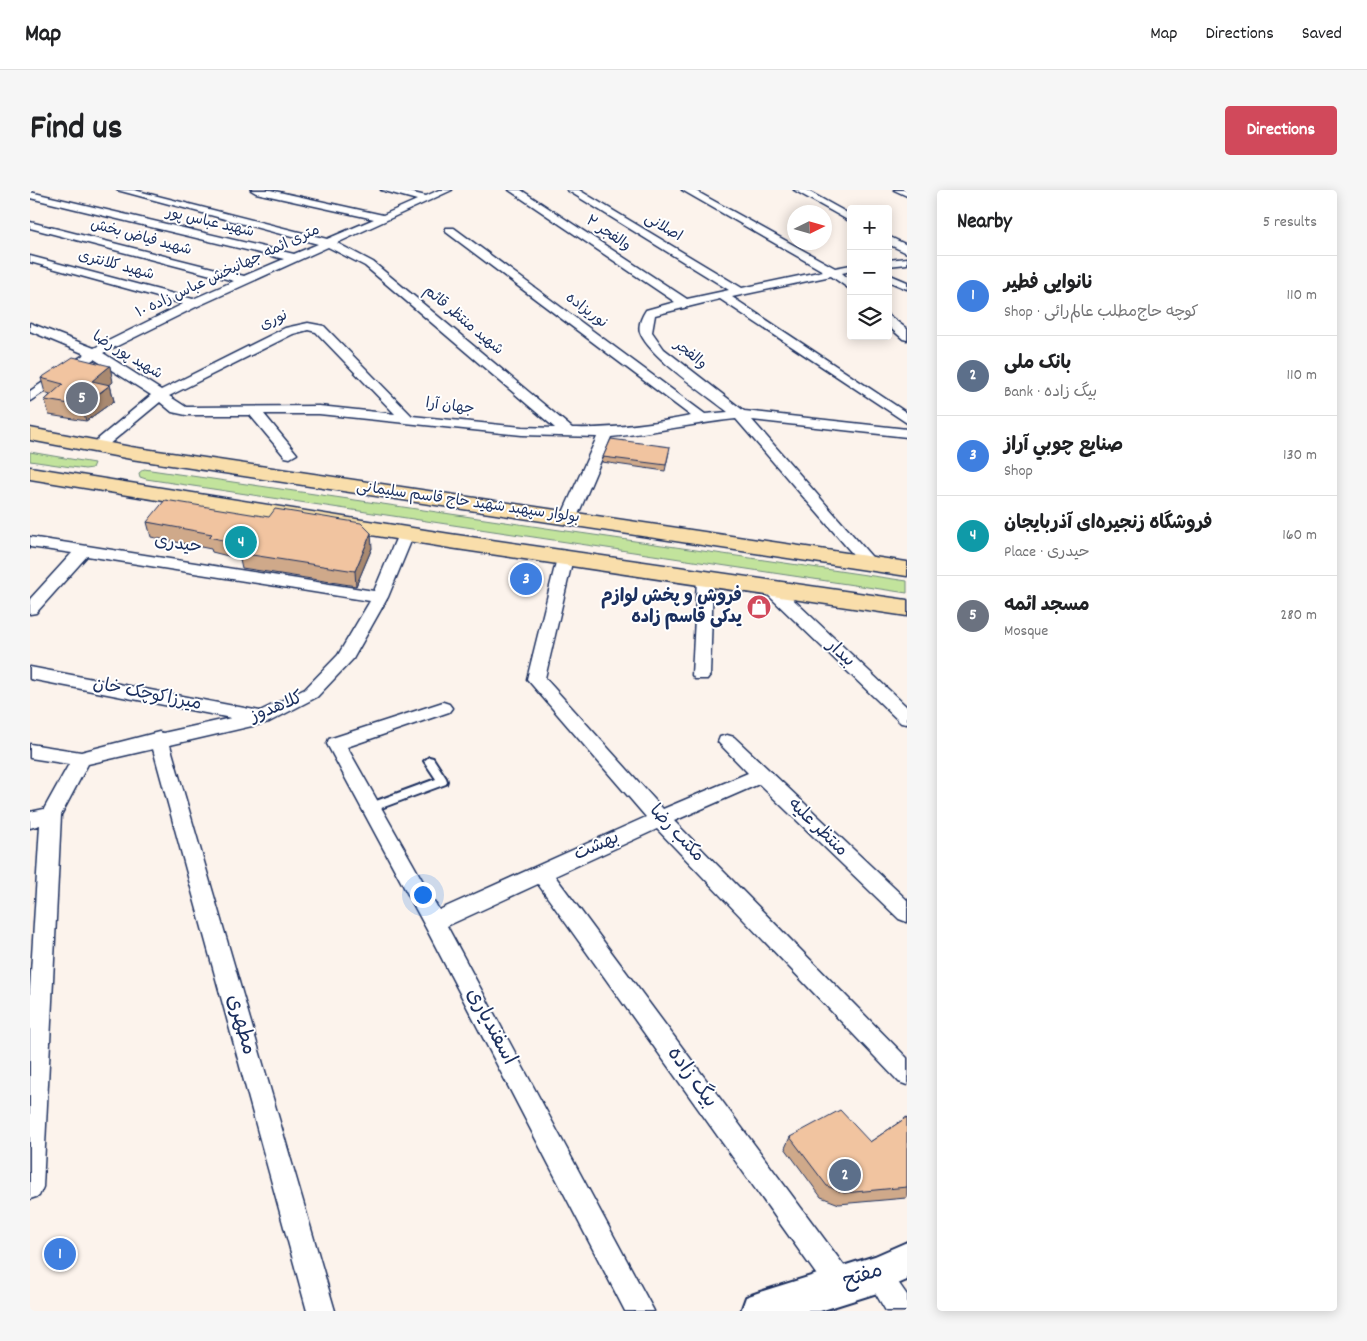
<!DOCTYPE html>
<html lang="en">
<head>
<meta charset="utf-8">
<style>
	:root { --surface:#fff; --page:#f6f6f6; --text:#202124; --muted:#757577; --line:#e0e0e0; --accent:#d1495b }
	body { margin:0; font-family:Dekko,"Playpen Sans Arabic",sans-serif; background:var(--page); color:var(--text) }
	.controls { position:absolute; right:15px; top:15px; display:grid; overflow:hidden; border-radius:5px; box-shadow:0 2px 12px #0003 }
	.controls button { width:45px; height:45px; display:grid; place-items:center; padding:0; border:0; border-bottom:1px solid var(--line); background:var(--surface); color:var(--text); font:25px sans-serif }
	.compass { position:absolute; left:757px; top:15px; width:45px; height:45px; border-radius:50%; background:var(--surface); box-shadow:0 2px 12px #0003; rotate:85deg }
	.you { position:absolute; left:392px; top:704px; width:18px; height:18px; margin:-12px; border:4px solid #fff; border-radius:50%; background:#1a73e8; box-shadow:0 0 0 8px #1a73e833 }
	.badge { display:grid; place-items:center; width:32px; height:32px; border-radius:50%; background:var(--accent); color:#fff; font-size:16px; font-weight:700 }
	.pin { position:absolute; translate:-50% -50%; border:2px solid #fff; box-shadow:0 1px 5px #0006 }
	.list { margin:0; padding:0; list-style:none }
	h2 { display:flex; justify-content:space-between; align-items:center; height:65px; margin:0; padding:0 20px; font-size:21px }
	h2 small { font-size:16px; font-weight:400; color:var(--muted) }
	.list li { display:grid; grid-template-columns:32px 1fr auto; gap:15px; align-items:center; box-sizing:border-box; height:80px; padding:0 20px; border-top:1px solid var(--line) }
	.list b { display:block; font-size:19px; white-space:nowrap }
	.list p { margin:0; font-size:16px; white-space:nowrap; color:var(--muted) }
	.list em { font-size:16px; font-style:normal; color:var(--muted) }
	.icon { flex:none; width:28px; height:28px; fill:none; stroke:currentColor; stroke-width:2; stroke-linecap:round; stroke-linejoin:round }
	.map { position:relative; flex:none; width:877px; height:1121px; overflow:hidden; border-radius:5px }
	header { display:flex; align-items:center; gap:30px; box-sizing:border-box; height:70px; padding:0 25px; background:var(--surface); border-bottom:1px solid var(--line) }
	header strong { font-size:24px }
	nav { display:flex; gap:28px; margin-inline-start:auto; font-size:18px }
	.intro { display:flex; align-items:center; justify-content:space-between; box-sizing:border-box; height:120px; padding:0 30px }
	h1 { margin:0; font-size:35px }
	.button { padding:12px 22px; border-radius:5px; background:var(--accent); color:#fff; font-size:18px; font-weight:700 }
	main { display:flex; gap:30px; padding:0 30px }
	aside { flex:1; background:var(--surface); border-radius:5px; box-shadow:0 2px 12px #0003 }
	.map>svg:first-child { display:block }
	.green { fill:#c2e39c; stroke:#6e897d }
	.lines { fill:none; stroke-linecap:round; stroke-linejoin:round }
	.service-casing { stroke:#1b2f5e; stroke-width:4 }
	.minor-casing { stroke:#1b2f5e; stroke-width:3 }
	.secondary-casing { stroke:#1b2f5e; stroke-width:4 }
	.primary-casing { stroke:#1b2f5e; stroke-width:3 }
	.service { fill:#fff; fill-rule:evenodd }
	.minor { fill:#fff; fill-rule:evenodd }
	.secondary { fill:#fff; fill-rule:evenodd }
	.primary { fill:#f9deab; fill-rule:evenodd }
	.wall { fill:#cfa98a; stroke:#1b2f5e }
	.shaded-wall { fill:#a98970; stroke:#1b2f5e }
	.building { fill:#f1c4a0; stroke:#1b2f5e }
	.labels { text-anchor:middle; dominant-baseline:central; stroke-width:4; stroke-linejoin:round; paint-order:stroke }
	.far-street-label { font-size:15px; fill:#1b2f5e; stroke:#fff }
	.street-label { font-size:18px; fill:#1b2f5e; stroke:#fff }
	.poi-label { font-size:18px; font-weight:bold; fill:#1b2f5e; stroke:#fff; text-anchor:end }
	.near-street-label { font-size:21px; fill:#1b2f5e; stroke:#fff }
</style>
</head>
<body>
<header>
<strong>Map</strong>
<nav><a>Map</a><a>Directions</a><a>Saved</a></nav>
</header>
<div class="intro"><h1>Find us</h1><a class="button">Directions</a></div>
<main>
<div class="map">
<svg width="877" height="1121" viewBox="0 0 877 1121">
	<rect width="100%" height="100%" fill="#fcf3ec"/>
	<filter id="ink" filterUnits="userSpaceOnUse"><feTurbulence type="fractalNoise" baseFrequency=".02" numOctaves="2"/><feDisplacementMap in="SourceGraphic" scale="10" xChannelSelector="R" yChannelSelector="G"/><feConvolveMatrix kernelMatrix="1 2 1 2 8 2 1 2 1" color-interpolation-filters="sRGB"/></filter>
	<g filter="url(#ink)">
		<path class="green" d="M 0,262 L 64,273 L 62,278 L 55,279 L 0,271 Z
			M 114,279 L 877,391 L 877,403 L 116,289 L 110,287 L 109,283 Z"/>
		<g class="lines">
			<defs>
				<path id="service" d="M 399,567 L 403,568 L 416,588 L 417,591 L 416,594 L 346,620 L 338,620 L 337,617 L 338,614 L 406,589 L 394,571 Z"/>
				<path id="minor" d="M 87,0 L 104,0 L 297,49 L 344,29 L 226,3 L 221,0 L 240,0 L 353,25 L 387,10 L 351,0 L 370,0 L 396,6 L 409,0 L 422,0 L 307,53 L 343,72 L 542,238 C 583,239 621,234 661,226 L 416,42 L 416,38 L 424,38 L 675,224 L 698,222 C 677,205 618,166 610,142 C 608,135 612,126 616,120 L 645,112 L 479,0 L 491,0 L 657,109 L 699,100 L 537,0 L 549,0 L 712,98 L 793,81 L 652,0 L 664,0 L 805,78 L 821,75 L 821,81 L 812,83 L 821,91 L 821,100 L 801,86 L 702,107 L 877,223 L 877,233 L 690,109 L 625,125 L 622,142 L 634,159 L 714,221 L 877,239 L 877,247 L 722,230 L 848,374 L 846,377 L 834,377 L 706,229 C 664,233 624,243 581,247 L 547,327 L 539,332 L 531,327 L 567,247 L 492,245 L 289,224 L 234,224 L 267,264 L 260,268 L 255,267 L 220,225 L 156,225 L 142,222 L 130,212 L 72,260 L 62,260 L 60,257 L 62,254 L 121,205 L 64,169 L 0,211 L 0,201 L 55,164 L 0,141 L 0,133 L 64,158 L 153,114 L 0,72 L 0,66 L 163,109 L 204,91 L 0,38 L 0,32 L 214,86 L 254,69 L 0,8 L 0,2 L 264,64 L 288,54 ZM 298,57 L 335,76 L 525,238 L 492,237 L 382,226 L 294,136 L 278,133 L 255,138 L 131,200 L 73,163 L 168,116 ZM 278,140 L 286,142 L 365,224 L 289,216 L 156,217 L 139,206 L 263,144 Z
					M 764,0 L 776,0 L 821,25 L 821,32 Z
					M 864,0 L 877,0 L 877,6 Z
					M 858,46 L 877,55 L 877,63 L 858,54 Z
					M 877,68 L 877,74 L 858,76 L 858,70 Z
					M 858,84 L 877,92 L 877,99 L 858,91 Z
					M 858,125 L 877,139 L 877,150 L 873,149 L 858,136 Z
					M 376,339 L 384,344 L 358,407 L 323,469 L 287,507 L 239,532 L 140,555 L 305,1121 L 277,1121 L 123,559 L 58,574 L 31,625 L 13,997 L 9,1006 L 0,1009 L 0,799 L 10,635 L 0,638 L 0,622 L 14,619 L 39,574 L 0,568 L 0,554 L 51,562 L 129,542 L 133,543 L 201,528 L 0,489 L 0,477 L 230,521 L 275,499 L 308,465 L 340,411 L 57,366 L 6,423 L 0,424 L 0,409 L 42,363 L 0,357 L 0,347 L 344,401 L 368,344 Z
					M 535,363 L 543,368 L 515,488 L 633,619 L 718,583 L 688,552 L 690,547 L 697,545 L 704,547 L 877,710 L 877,732 L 869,729 L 729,594 L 644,631 L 877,868 L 877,895 L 869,892 L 627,639 L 525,686 L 821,1085 L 824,1095 L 821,1105 L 811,1108 L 801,1105 L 508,694 L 417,736 L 624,1121 L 595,1121 L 396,738 L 297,554 L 299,549 L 407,514 L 413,512 L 419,514 L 422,518 L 419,522 L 317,557 L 409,720 L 616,627 L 497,489 L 527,368 Z
					M 675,384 L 681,385 L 683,389 L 680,485 L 677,489 L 665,489 L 662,485 L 667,389 L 669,385 Z
					M 743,395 L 749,396 L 877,517 L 877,534 L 871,533 L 737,404 L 735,400 L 737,396 Z
					M 847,1071 L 856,1075 L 877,1105 L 877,1121 L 856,1121 L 834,1084 L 838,1075 Z"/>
				<path id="secondary" d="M 877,1052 L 877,1090 L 847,1103 L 790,1121 L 711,1121 L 716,1107 L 730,1102 L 845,1066 Z"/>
				<path id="primary" d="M 0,238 L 101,257 L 877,372 L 877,386 L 101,269 L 0,250 Z
					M 0,277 L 420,344 L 877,410 L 877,426 L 420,358 L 0,289 Z"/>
			</defs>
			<use href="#service" class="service-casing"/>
			<use href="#minor" class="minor-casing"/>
			<use href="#secondary" class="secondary-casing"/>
			<use href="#primary" class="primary-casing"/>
			<use href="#service" class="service"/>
			<use href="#minor" class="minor"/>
			<use href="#secondary" class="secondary"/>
			<use href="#primary" class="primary"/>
		</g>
		<path class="wall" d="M 11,188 L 83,192 L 79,195 L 80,195 L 84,211 L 56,231 L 19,225 L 15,210 L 20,205 L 15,203 Z
			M 639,262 L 635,281 L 572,272 L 573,267 Z
			M 117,332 L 342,358 L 326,396 L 212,378 L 210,369 L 182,362 L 181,359 L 121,347 Z
			M 877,927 L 877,1007 L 876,1008 L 809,1014 L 791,1007 L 755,958 L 760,947 L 840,952 Z"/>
		<path class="shaded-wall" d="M 80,176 L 83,192 L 70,203 L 80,195 L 84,211 L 56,231 L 52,216 L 62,191 Z
			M 341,343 L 342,358 L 326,396 L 325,381 Z"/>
		<path class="building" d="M 43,167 L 80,176 L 62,191 L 80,195 L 52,216 L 15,210 L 33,194 L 11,188 Z
			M 581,249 L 640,257 L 636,275 L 573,267 Z
			M 135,310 L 239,327 L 245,319 L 331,333 L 341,343 L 325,381 L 209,363 L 216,355 L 179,347 L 182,344 L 117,332 Z
			M 810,920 L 840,952 L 877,927 L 877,997 L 814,1003 L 797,996 L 760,947 Z"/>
	</g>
	<defs>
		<symbol id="shop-disc" viewBox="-11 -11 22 22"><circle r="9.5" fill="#d1495b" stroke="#fff"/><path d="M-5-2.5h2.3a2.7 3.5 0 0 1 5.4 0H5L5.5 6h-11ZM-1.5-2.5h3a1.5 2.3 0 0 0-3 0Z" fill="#fff"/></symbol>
	</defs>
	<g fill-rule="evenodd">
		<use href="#shop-disc" x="715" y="403" width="28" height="28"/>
	</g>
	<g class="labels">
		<g class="far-street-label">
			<text transform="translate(180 33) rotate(13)">شهید عباس پور</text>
			<text transform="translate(633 38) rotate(31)">اصلانی</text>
			<text transform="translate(578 44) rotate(34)">والفجر ۲</text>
			<text transform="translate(111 48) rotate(15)">شهید فیاض بخش</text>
			<text transform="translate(86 76) rotate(15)">شهید کلانتری</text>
			<text transform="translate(198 82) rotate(-25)">۱۰ متری ائمه جهانبخش عباس زاده</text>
			<text transform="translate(556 121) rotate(37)">نوریزاده</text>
			<text transform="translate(244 131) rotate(-25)">نوری</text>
			<text transform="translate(433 131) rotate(40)">شهید منتظر قائم</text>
			<text transform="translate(660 165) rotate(39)">والفجر</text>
			<text transform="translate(97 166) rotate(31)">شهید پور رضا</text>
			<text transform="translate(420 217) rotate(7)">جهان آرا</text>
			<text transform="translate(438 313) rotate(8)">بولوار سپهبد شهید حاج قاسم سلیمانی</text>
		</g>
		<g class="street-label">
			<text transform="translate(148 355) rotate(9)">حیدری</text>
			<text transform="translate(810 464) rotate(43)">بیدار</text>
			<text transform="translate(117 505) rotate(11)">میرزاکوچک خان</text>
			<text transform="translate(247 518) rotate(-22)">کلاهدوز</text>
			<text transform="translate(787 638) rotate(44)">منتظر علیه</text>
			<text transform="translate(646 644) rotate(47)">مکتب رضا</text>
			<text transform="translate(567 657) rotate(-24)">بهشت</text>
		</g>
		<g class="poi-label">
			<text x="712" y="407">فروش و پخش لوازم<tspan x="712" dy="21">یدکی قاسم زاده</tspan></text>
		</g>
		<g class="near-street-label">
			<text transform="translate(210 835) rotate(74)">مطهری</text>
			<text transform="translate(460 837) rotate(62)">اسفندیاری</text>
			<text transform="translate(661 888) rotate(54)">بیگ زاده</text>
			<text transform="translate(833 1087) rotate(-18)">مفتح</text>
		</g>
	</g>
</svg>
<div class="controls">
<button>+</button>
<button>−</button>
<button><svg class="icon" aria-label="layers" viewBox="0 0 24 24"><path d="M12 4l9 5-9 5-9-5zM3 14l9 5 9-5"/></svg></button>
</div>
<svg class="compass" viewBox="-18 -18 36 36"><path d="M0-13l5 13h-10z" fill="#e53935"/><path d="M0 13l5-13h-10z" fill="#757577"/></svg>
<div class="you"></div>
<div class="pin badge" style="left:30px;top:1064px;background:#3f7fe0">1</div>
<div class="pin badge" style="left:815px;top:985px;background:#5c6f8a">2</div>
<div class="pin badge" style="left:496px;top:389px;background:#3f7fe0">3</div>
<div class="pin badge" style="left:211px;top:352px;background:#0f9aa8">4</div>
<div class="pin badge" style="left:52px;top:208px;background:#6b7280">5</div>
</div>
<aside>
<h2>Nearby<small>5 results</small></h2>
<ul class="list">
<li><span class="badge" style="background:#3f7fe0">1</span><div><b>نانوایی فطیر</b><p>Shop · کوچه حاج‌مطلب عالم‌رائی</p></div><em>110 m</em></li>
<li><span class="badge" style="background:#5c6f8a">2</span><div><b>بانک ملی</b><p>Bank · بیگ زاده</p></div><em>110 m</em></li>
<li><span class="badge" style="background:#3f7fe0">3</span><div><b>صنايع چوبي آراز</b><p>Shop</p></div><em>130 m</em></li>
<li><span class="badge" style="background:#0f9aa8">4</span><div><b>فروشگاه زنجیره‌ای آذربایجان</b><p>Place · حیدری</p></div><em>160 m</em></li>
<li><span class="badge" style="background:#6b7280">5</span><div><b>مسجد ائمه</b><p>Mosque</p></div><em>280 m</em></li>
</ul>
</aside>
</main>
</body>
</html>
